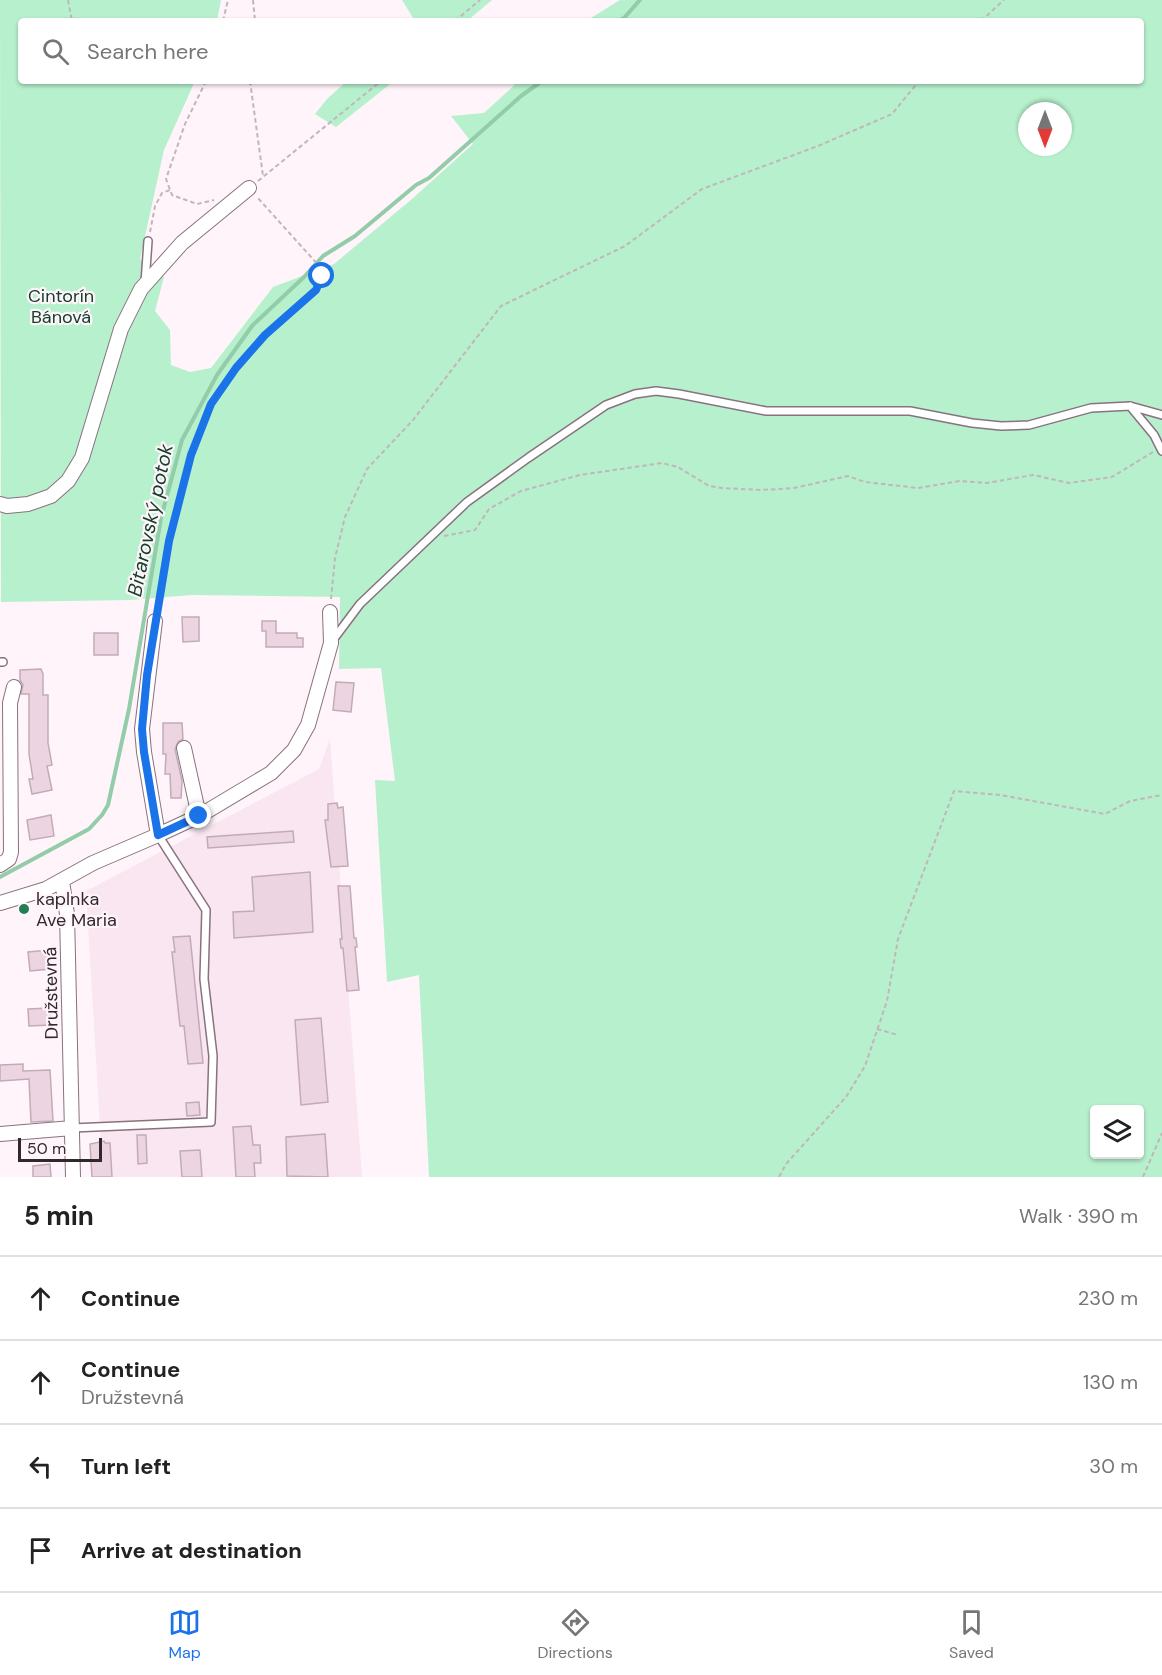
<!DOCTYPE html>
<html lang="en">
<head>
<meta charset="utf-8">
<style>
	:root { --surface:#fff; --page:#f6f6f6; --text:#222; --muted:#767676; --line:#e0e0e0; --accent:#1a73e8 }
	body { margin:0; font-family:"DM Sans",sans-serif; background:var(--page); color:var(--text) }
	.controls { position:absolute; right:18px; bottom:18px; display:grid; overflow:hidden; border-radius:6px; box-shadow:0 2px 4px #0004 }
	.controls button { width:54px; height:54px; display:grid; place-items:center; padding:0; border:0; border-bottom:2px solid var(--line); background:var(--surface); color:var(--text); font:30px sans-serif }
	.compass { position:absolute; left:1018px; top:102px; width:54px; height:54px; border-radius:50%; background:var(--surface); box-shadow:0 2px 4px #0004; rotate:180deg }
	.scale { position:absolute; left:18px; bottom:15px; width:84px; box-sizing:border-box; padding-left:6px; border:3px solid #31282d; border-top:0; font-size:16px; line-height:21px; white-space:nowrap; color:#31282d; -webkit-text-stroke:4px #fef4f9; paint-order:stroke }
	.stop { position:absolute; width:18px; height:18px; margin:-14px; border:4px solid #1a73e8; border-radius:50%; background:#fff }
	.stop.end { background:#1a73e8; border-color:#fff; box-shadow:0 2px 6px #0008 }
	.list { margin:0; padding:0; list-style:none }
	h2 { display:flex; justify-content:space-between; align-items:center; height:78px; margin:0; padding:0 24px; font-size:26px }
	h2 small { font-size:20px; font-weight:400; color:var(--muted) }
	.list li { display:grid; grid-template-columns:39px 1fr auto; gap:18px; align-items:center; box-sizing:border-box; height:84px; padding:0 24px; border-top:2px solid var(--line) }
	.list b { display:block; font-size:22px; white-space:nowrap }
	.list p { margin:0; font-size:20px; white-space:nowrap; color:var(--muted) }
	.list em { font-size:20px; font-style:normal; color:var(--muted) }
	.icon { flex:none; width:33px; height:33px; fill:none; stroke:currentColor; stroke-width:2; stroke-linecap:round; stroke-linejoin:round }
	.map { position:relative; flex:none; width:1162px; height:1177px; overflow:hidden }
	.search { position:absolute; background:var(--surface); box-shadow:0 2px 4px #0004; left:18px; right:18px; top:18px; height:66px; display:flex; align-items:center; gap:15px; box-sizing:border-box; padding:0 21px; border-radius:6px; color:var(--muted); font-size:22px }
	.sheet { height:414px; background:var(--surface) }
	nav { display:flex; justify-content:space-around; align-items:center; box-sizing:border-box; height:84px; border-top:2px solid var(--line); background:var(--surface); font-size:16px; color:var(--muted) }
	nav a { display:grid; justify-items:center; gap:3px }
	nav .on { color:var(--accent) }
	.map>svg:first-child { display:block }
	.built { fill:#f9e6f0 }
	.green { fill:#b7f0cd; fill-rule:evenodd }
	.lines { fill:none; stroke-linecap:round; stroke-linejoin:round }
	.stream { stroke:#93cca9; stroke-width:4 }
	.building { fill:#ecd4e1; stroke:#c2abb8; stroke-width:1.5 }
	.lane-casing { stroke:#88727f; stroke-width:10 }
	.street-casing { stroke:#88727f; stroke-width:16 }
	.path { stroke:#c0b6bb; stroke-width:2; stroke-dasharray:4.5 3; stroke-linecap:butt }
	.lane { stroke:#fff; stroke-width:7 }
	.street { stroke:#fff; stroke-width:14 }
	.route { stroke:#1a73e8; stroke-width:8 }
	.poi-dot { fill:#257e53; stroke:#fef4f9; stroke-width:2 }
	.labels { text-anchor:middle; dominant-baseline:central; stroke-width:4.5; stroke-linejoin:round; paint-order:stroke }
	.park-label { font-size:18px; fill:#134029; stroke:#fef4f9 }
	.poi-label { font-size:18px; fill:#31282d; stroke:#fef4f9; text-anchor:start }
	.street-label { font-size:18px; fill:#31282d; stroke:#fef4f9 }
	.water-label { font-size:20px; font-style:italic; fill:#123f28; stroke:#fef4f9 }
</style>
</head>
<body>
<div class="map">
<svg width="1162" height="1177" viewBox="0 0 1162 1177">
	<rect width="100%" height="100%" fill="#fef4f9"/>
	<path class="built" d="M 330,739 L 362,1177 L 103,1177 L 86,891 L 319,769 Z"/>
	<path class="green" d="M 0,0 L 221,0 L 217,21 L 21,21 L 21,81 L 195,81 L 164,150 L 140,259 L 164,277 L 155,311 L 170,330 L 171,365 L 190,372 L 211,368 L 273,287 L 334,264 L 412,199 L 473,144 L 451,116 L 484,113 L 519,81 L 1141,81 L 1141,21 L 586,21 L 620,0 L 1162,0 L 1162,1177 L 429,1177 L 419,975 L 387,982 L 375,780 L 395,781 L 381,668 L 339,669 L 340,597 L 191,595 L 130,600 L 1,602 ZM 1027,111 L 1063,111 L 1063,147 L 1027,147 ZM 1094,1110 L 1140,1110 L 1140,1154 L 1094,1154 Z
		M 402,0 L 492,0 L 467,21 L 415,21 Z
		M 347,81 L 394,81 L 336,127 L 315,114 L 328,98 Z"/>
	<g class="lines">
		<path class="stream" d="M 617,21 L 624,18 L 640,0
			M 0,877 L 89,829 L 102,815 L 108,805 L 129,709 L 161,518 L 182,440 L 217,375 L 252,326 L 304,277 L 323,256 L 355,236 L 416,185 L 429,178 L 521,96 L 542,81"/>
	</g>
	<path class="building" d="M 182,617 L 199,617 L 199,641 L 183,642 Z
		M 262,621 L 276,621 L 276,633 L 297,633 L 297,638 L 303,638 L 303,647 L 266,647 L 266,631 L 262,631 Z
		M 94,633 L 118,633 L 118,655 L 94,655 Z
		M 41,669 L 43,674 L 43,695 L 48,695 L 48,743 L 52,765 L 47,766 L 52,790 L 32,794 L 29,779 L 33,779 L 29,754 L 29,694 L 21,694 L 23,685 L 20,680 L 20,670 Z
		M 336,682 L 354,683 L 351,712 L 333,710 Z
		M 163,723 L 182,723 L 183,739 L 178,742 L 175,749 L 182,781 L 181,798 L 171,798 L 170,774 L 165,774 L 166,754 L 163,754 Z
		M 337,803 L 338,808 L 343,807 L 348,866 L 331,867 L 325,820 L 328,820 L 328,804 Z
		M 51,815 L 54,836 L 30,840 L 27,820 Z
		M 293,831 L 294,842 L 208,848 L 207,837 Z
		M 310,872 L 313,932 L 234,938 L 233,912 L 254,911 L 252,877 Z
		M 338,886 L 350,886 L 354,938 L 356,938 L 357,947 L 355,947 L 359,990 L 347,991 L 343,948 L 341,948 L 340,939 L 342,939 Z
		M 190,936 L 203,1063 L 188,1064 L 184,1026 L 180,1026 L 172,952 L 175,952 L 173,937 Z
		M 49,950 L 51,969 L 30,971 L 28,952 Z
		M 50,1008 L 51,1025 L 29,1026 L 28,1009 Z
		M 321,1018 L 328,1102 L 301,1105 L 295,1020 Z
		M 23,1064 L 23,1071 L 50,1070 L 53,1121 L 31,1122 L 29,1079 L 0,1081 L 0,1065 Z
		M 199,1102 L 200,1115 L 187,1116 L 186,1103 Z
		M 251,1126 L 253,1145 L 260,1145 L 261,1163 L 254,1163 L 255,1177 L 236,1177 L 233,1127 Z
		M 325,1134 L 328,1177 L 287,1176 L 286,1137 Z
		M 137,1135 L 146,1135 L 147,1163 L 138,1164 Z
		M 104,1141 L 105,1143 L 110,1143 L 112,1177 L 92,1177 L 90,1144 Z
		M 200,1150 L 202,1177 L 182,1177 L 180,1151 Z
		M 50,1164 L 51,1177 L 33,1177 L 33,1166 Z"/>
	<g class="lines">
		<defs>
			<path id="lane" d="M 145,283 L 148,241
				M 1130,406 L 1154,435 L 1162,451
				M 333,640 L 360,604 L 467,502 L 528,458 L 606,405 L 635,394 L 656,391 L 679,394 L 766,411 L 910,411 L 972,423 L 1001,426 L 1029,425 L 1091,408 L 1130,406 L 1162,415
				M 0,662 L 3,662
				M 72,1128 L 211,1122 L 213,1056 L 204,979 L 206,910 L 158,835"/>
			<path id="street" d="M 0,504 L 7,506 L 28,504 L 51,496 L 68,481 L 82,458 L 121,329 L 141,289 L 182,243 L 249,188
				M 184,748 L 199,816
				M 158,835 L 199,816 L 271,773 L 294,750 L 308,725 L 331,643 L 330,612
				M 0,865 L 9,859 L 11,852 L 10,703 L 14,687
				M 62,881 L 67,914 L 73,1177
				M 0,903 L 46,889 L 93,863 L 158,835 L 144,752 L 142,729 L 155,621
				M 0,1134 L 72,1128"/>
		</defs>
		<use href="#lane" class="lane-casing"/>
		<use href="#street" class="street-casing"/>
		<path class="path" d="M 68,0 L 72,21
			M 253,0 L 255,21
			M 223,21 L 228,0
			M 455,21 L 480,0
			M 981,21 L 1004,0
			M 206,81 L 185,124 L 166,179 L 172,195 L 197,204 L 214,200
			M 250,81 L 263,176
			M 258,181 L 381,81
			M 150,232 L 155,206 L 162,193 L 170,190
			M 444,536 L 475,530 L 489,509 L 521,491 L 580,475 L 662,463 L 678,467 L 709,486 L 722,488 L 761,490 L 794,488 L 848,476 L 865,482 L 918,488 L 960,481 L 986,483 L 1033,475 L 1069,483 L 1112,477 L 1153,452
			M 331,599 L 335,558 L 345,517 L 367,469 L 413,420 L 501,306 L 625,246 L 702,189 L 818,146 L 892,114 L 919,81
			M 157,609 C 171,528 184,434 236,368 C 251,348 271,330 290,313 C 298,306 311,298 317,288 C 321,280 322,275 320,267 L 257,197
			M 877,1029 L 898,1035
			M 779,1177 L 786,1164 L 846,1097 L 865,1066 L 887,1001 L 898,939 L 954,791 L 1000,795 L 1105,814 L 1130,801 L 1162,795
			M 1143,1177 L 1162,1133"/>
		<use href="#lane" class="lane"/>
		<use href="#street" class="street"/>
	</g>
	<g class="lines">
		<path class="route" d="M 199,816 L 158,835 L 144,752 L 142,729 L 147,675 L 169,541 L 191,455 L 211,404 L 236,368 L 265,335 L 316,290 L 322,276"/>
	</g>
	<circle class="poi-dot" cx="24" cy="909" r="6"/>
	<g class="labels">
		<g class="park-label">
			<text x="61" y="296">Cintorín<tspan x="61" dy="21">Bánová</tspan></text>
		</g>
		<g class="poi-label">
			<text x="36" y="899">kaplnka<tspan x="36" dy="21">Ave Maria</tspan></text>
		</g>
		<g class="street-label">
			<text transform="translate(51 993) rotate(-91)">Družstevná</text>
		</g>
		<g class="water-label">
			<text transform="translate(150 520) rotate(-78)">Bitarovský potok</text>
		</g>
	</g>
</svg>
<div class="controls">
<button><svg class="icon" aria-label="layers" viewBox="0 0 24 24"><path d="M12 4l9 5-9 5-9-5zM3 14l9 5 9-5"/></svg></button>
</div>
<svg class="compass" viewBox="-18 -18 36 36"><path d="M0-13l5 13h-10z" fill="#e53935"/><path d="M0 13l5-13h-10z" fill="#767676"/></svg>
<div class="scale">50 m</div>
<div class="stop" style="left:322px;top:276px"></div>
<div class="stop end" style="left:199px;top:816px"></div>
<div class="search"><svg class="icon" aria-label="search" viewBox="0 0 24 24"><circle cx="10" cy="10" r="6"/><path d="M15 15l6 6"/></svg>Search here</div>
</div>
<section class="sheet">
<h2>5 min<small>Walk · 390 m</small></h2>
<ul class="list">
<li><svg class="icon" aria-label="ahead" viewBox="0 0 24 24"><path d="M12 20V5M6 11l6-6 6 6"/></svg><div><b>Continue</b></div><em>230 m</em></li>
<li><svg class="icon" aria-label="ahead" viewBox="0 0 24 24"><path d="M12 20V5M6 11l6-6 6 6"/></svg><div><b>Continue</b><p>Družstevná</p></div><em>130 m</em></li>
<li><svg class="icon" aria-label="left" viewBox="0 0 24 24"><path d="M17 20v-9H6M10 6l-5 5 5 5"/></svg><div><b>Turn left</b></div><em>30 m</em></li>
<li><svg class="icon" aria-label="arrive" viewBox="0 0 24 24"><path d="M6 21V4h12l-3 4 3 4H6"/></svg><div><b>Arrive at destination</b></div></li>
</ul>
</section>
<nav>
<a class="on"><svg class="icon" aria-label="map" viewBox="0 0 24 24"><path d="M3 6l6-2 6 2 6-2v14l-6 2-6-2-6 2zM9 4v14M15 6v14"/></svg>Map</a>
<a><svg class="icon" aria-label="directions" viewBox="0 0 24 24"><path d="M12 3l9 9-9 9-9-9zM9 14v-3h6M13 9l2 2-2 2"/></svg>Directions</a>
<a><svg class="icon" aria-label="saved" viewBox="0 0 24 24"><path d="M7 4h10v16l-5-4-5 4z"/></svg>Saved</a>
</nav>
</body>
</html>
